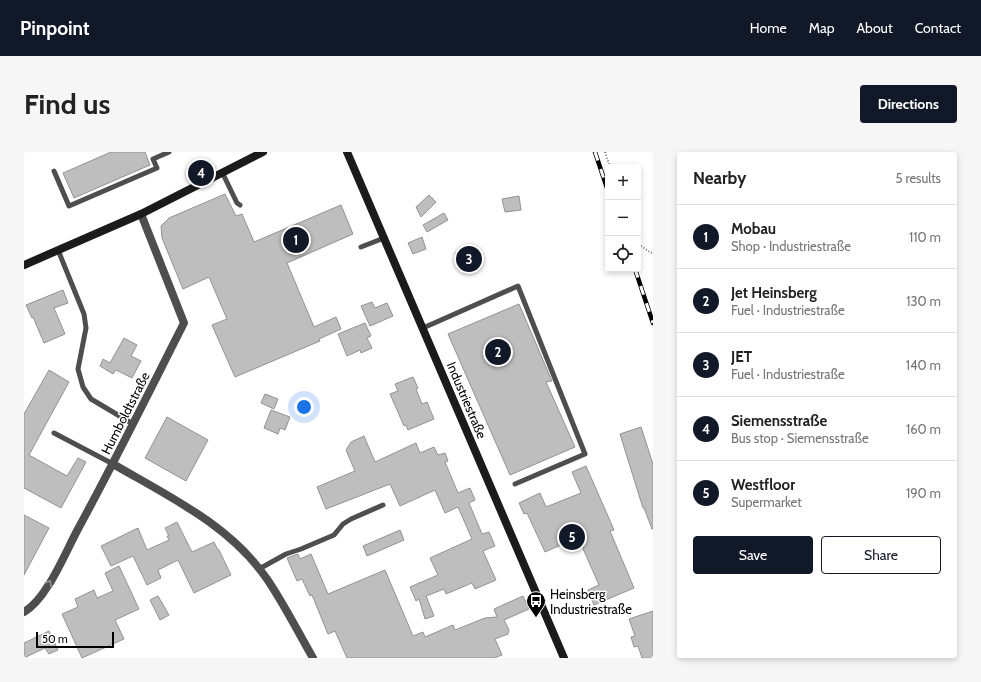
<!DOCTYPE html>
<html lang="en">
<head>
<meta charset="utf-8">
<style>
	:root { --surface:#fff; --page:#f6f6f6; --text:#222; --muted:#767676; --line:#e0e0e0; --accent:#111827 }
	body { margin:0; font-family:Cabin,sans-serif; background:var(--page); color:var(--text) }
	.controls { position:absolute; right:12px; top:12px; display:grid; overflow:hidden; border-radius:4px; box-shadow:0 2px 6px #0003 }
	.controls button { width:36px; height:36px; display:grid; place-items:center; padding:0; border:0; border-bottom:1px solid var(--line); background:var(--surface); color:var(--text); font:20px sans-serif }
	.scale { position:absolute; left:12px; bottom:10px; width:78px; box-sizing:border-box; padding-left:4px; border:2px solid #000; border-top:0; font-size:11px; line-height:14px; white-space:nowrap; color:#000; -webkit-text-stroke:3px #fff; paint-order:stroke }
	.you { position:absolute; left:280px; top:255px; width:14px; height:14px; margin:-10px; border:3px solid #fff; border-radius:50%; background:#1a73e8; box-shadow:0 0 0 6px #1a73e833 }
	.badge { display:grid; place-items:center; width:26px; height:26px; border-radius:50%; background:var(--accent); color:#fff; font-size:13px; font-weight:700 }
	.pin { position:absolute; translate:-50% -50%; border:2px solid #fff; box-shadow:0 1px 4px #0006 }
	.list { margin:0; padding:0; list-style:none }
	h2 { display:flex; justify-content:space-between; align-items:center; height:52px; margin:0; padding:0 16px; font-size:17px }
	h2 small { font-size:13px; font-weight:400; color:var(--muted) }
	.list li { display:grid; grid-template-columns:26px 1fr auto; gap:12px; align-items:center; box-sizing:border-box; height:64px; padding:0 16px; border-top:1px solid var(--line) }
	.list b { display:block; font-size:15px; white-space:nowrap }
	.list p { margin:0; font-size:13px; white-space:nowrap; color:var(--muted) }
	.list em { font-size:13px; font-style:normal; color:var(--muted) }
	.actions { display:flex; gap:8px; padding:12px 16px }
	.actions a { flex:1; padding:9px 0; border:1px solid var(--accent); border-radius:4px; text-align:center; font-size:14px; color:var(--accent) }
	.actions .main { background:var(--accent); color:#fff }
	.icon { flex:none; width:22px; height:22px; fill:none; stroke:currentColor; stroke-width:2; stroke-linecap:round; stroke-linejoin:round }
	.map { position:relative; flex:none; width:629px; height:506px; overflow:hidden; border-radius:4px }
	header { display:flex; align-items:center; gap:24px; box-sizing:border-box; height:56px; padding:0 20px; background:var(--accent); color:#fff }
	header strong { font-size:19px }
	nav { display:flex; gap:22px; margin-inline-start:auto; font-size:14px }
	.intro { display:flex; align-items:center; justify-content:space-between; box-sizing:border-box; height:96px; padding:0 24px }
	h1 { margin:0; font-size:28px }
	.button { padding:10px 18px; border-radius:4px; background:var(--accent); color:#fff; font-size:14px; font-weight:700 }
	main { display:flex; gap:24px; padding:0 24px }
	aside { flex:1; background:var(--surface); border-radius:4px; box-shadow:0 2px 6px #0003 }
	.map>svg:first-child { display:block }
	.building { fill:#bebebe; stroke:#929292 }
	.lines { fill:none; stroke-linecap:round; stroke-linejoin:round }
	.path { stroke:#707070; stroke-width:2; stroke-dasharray:1 2; stroke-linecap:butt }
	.lane { stroke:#4e4e4e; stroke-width:5 }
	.street { stroke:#4e4e4e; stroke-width:8 }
	.secondary { stroke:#1b1b1b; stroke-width:8 }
	.rail-casing { stroke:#000; stroke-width:4.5 }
	.rail { stroke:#fff; stroke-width:3; stroke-dasharray:9; stroke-linecap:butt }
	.oneway { stroke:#959595 }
	.labels { text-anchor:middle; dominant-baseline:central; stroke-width:3; stroke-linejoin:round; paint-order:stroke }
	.street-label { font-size:13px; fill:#000; stroke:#fff }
	.poi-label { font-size:13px; fill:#000; stroke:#fff; text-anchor:start }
</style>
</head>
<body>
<header>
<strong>Pinpoint</strong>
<nav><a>Home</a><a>Map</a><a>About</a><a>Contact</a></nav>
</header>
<div class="intro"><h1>Find us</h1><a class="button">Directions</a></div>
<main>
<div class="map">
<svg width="629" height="506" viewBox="0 0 629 506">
	<rect width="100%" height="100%" fill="#fff"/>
	<path class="building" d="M 87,0 L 121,0 L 126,13 L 50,46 L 39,21 Z
		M 201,42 L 212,64 L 218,62 L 230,90 L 317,53 L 329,82 L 263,111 L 290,175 L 312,165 L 317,177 L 295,187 L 296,189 L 211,225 L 188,173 L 203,167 L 185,125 L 159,137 L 138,86 L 137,74 L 145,66 Z
		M 405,43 L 412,50 L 397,65 L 392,55 Z
		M 495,44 L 497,58 L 481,60 L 478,47 Z
		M 420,61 L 424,68 L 403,80 L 399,73 Z
		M 398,85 L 402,97 L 389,102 L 384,91 Z
		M 450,93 L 458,113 L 440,121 L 431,101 Z
		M 39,138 L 44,151 L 30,156 L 41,182 L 20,191 L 9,165 L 8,166 L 2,153 Z
		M 348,150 L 351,156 L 363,151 L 369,164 L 346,174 L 337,154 Z
		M 495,152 L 528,229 L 522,230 L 551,295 L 486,323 L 424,182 Z
		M 341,171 L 347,184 L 343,186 L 348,196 L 337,201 L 336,198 L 323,204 L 314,182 Z
		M 100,186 L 113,193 L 107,204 L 117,209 L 108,226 L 92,218 L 89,222 L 76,214 L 79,207 L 86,211 Z
		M 25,218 L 45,230 L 5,303 L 43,324 L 54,306 L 62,310 L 37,356 L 0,336 L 0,262 Z
		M 389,225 L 394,236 L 392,237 L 398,252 L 403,250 L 410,267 L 384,278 L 382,273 L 380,274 L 366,242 L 374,239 L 371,232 Z
		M 241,242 L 254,247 L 250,257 L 237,251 Z
		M 247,258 L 266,265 L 261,278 L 256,276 L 254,282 L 240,276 Z
		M 143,265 L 184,288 L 162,329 L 121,306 Z
		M 617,275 L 629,312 L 629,377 L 628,377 L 620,356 L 619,356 L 596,282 Z
		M 340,284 L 351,310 L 392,291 L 396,301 L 410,295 L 414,303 L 421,301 L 424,309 L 421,310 L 434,341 L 446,336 L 451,348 L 445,351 L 458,382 L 465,380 L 471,394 L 459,399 L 472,428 L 451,437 L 448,431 L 422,442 L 420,437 L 402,444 L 410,464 L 401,467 L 395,447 L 392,449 L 386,435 L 414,423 L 406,406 L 448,387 L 434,355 L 421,361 L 411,338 L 376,354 L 366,332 L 302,357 L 293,335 L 331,319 L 322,298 L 327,290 Z
		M 562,314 L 590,378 L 586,379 L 610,436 L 570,453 L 564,438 L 575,433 L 557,392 L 542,398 L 539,392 L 521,400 L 503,361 L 500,362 L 495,351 L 516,341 L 522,355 L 557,341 L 548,320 Z
		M 0,363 L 25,376 L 0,423 Z
		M 153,370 L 168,400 L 190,390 L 194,398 L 195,398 L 207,423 L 170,441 L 154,408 L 134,418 L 137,426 L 123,433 L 109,404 L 87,414 L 77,394 L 114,376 L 123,398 L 145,388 L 143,384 L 145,384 L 141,376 Z
		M 376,378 L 380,388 L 343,404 L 339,394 Z
		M 274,402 L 276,407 L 287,402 L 304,442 L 361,418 L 389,484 L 399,480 L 401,485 L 429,473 L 431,478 L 461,466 L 473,465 L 470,457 L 499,444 L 505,457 L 480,468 L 485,478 L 484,482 L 471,487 L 478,503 L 470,506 L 323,506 L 311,479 L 304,482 L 288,443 L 286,444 L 278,427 L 273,429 L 263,406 Z
		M 95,414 L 115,457 L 91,468 L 100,487 L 58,506 L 38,462 L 54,455 L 51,447 L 70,438 L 73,446 L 89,439 L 81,421 Z
		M 134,444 L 145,463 L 136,468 L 126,448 Z
		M 629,459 L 629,506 L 618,506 L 614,494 L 610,495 L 607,485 L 611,484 L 605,467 Z
		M 25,479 L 34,498 L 25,502 L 21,496 L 0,506 L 0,491 Z"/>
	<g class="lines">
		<path class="path" d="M 581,0 L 586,15
			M 617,94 L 629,102"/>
		<path class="lane" d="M 30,19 L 45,54 L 133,16 L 129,7 L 145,0
			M 198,20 L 213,51 L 216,53
			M 337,95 L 360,86
			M 34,98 L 60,162 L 62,176 L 54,217 L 59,235 L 67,247 L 109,272
			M 399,176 L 494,134 L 561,302 L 491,332
			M 30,281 L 89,312
			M 235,417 L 262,402 L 277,397 L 310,383 L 319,372 L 327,367 L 359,353"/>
		<path class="street" d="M 89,312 C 144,344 206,373 243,427 C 260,452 274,480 289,506
			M 0,460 C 23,447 41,401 54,377 C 91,309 125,240 160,171 L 117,62"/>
		<path class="secondary" d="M 323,0 L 540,506
			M 0,113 L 117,62 L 239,0"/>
		<defs>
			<path id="rail" d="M 571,0 L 584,39
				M 611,117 L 629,171"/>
		</defs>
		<use href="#rail" class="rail-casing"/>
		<use href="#rail" class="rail"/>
	</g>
	<defs><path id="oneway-chevron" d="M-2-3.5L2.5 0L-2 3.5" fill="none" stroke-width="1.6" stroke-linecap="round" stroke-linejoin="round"/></defs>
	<use class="oneway" href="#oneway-chevron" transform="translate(25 431) rotate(-60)"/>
	<defs>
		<symbol id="bus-pin" viewBox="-11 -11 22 30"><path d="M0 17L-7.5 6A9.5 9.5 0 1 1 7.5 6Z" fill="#000" stroke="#fff"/><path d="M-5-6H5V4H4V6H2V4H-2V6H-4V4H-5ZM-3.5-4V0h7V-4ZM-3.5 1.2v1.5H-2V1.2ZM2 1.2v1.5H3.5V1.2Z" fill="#fff"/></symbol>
	</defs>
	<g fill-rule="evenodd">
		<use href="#bus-pin" x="501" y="438" width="22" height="30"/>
	</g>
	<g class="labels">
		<g class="street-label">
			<text transform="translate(443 248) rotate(67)">Industriestraße</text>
			<text transform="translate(101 261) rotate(-63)">Humboldtstraße</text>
		</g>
		<g class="poi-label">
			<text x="526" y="442">Heinsberg<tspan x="526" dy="15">Industriestraße</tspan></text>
		</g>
	</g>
</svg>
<div class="controls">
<button>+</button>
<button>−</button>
<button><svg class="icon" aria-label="locate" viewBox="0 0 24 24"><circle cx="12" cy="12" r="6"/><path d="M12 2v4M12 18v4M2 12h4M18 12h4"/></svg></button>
</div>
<div class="scale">50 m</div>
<div class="you"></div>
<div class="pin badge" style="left:272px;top:88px">1</div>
<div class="pin badge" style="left:474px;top:200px">2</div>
<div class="pin badge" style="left:445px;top:107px">3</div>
<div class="pin badge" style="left:177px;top:21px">4</div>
<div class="pin badge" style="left:548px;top:385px">5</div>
</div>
<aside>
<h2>Nearby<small>5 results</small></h2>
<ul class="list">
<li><span class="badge">1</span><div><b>Mobau</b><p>Shop · Industriestraße</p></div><em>110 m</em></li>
<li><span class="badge">2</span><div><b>Jet Heinsberg</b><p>Fuel · Industriestraße</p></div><em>130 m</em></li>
<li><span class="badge">3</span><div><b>JET</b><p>Fuel · Industriestraße</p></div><em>140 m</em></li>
<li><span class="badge">4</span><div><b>Siemensstraße</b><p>Bus stop · Siemensstraße</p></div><em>160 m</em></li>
<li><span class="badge">5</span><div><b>Westfloor</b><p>Supermarket</p></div><em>190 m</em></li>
</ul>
<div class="actions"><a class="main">Save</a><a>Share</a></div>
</aside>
</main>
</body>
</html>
